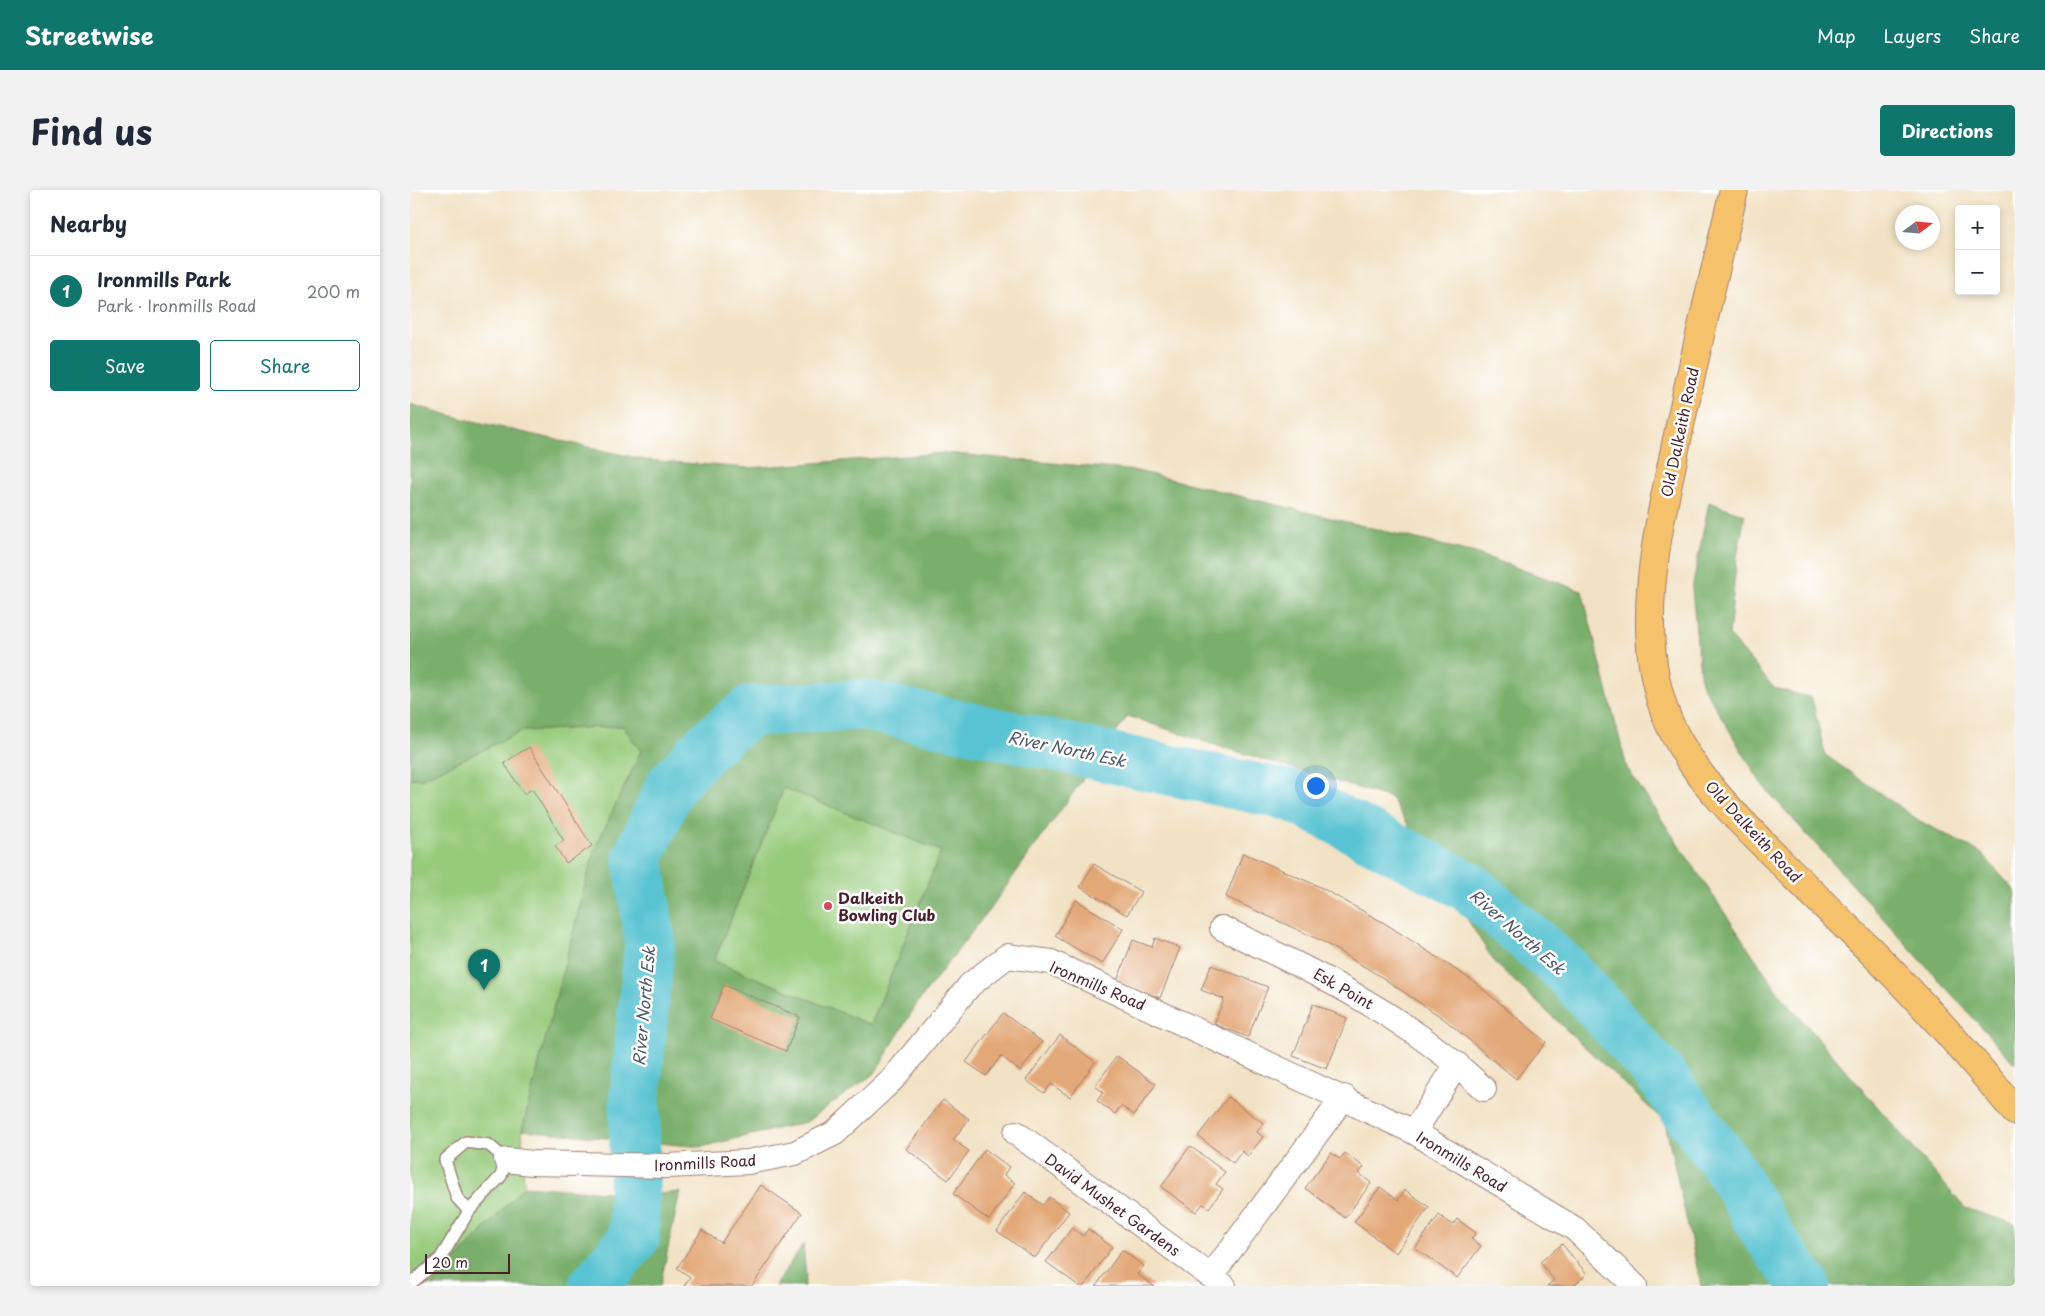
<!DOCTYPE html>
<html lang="en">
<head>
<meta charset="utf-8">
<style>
	:root { --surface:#fff; --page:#f2f2f3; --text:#1f2937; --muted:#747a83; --line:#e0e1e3; --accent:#0f766e }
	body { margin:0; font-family:"Playpen Sans",sans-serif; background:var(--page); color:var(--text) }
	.controls { position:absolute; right:15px; top:15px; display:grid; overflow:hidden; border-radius:5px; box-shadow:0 2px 8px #0003 }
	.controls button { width:45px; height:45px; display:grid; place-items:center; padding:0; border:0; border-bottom:1px solid var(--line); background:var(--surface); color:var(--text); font:25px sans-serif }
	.compass { position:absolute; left:1485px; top:15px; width:45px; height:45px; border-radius:50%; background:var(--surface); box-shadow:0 2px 8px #0003; rotate:74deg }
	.scale { position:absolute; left:15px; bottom:12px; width:85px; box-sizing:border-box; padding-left:5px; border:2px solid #4a1f2b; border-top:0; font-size:14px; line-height:18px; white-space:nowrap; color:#4a1f2b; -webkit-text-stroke:4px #fff; paint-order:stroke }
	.you { position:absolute; left:905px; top:595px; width:18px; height:18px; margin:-12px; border:4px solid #fff; border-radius:50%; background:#1a73e8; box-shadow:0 0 0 8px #1a73e833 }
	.badge { display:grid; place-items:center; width:32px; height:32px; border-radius:50%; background:var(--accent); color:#fff; font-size:16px; font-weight:700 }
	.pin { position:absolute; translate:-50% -41px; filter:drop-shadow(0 1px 2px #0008) }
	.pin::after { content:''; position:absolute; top:26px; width:18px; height:15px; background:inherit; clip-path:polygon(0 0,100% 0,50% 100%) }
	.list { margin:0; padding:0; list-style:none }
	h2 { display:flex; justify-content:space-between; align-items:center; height:65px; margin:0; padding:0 20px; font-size:21px }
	h2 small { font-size:16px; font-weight:400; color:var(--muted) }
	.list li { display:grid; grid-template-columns:32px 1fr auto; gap:15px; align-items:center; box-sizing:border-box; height:70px; padding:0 20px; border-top:1px solid var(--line) }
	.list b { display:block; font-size:19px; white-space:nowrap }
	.list p { margin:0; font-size:16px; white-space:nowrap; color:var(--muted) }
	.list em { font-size:16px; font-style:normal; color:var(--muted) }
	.actions { display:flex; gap:10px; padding:15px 20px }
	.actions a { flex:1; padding:11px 0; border:1px solid var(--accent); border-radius:5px; text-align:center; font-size:18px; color:var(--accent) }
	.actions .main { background:var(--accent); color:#fff }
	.map { position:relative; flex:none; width:1605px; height:1096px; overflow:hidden; border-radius:5px }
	header { display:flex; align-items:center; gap:30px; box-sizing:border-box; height:70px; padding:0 25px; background:var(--accent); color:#fff }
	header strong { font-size:24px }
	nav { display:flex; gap:28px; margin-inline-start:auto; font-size:18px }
	.intro { display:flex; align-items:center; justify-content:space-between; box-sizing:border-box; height:120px; padding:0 30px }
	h1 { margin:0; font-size:35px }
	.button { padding:12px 22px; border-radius:5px; background:var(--accent); color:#fff; font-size:18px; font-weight:700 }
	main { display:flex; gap:30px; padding:0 30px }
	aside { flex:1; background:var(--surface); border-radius:5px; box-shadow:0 2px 8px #0003 }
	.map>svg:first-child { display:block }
	.green { fill:#97cb7b; stroke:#707553 }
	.forest { fill:#79af6b; stroke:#62674b; fill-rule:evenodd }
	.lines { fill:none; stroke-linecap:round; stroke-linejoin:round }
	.river { stroke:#58c3d2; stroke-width:51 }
	.building { fill:#e3a878 }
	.lane-casing { stroke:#9e8078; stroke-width:14 }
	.street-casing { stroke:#9e8078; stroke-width:26 }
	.primary-casing { stroke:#9e8078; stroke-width:30 }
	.lane { stroke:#fff; stroke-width:11 }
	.street { stroke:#fff; stroke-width:24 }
	.primary { stroke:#f5c16b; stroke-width:28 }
	.poi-dot { fill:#d1495b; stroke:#fff; stroke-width:2 }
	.labels { text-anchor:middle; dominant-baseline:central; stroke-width:5; stroke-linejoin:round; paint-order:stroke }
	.street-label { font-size:15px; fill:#4a1f2b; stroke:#fff }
	.poi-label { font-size:15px; font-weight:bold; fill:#4a1f2b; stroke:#fff; text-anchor:start }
	.water-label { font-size:16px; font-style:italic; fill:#4f5865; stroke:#fff }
</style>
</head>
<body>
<header>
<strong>Streetwise</strong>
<nav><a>Map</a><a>Layers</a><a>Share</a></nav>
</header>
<div class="intro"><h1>Find us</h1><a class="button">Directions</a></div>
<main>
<aside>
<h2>Nearby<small></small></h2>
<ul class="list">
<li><span class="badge">1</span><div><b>Ironmills Park</b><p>Park · Ironmills Road</p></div><em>200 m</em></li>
</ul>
<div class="actions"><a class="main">Save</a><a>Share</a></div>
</aside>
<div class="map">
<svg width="1605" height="1096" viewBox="0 0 1605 1096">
	<rect width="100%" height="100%" fill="#fff"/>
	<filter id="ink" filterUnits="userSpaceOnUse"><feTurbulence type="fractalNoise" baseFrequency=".02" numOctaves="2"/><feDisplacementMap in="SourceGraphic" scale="10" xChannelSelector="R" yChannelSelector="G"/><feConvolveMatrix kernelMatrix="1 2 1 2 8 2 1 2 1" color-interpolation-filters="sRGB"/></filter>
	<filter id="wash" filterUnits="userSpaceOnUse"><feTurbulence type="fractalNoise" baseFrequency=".0096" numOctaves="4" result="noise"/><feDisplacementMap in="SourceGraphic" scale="20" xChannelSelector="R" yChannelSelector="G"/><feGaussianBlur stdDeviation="1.12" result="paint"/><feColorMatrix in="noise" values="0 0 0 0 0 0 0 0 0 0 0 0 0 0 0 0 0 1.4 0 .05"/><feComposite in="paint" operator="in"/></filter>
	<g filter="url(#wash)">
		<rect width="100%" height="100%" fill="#f2e2c5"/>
		<path class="green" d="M 213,536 L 231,561 L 184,661 L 112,940 L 114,996 L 24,1095 L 0,1096 L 0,588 L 13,588 L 113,541 Z
			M 374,597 L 531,661 L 461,835 L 304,771 Z"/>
		<path class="forest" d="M 0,214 L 54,229 L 236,270 L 338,278 L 535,263 L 727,281 L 1065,363 L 1172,401 L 1217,578 L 1368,802 L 1555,1018 L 1605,1034 L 1605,1096 L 1291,1096 L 1255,932 L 1085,773 L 981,608 L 805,555 L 718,526 L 582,716 L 508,812 L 465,883 L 396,932 L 291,957 L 112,940 L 184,661 L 231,561 L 213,536 L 113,541 L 13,588 L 0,588 ZM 374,598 L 531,661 L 461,835 L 304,771 Z
			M 1299,312 L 1335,325 L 1327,366 L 1319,445 L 1364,498 L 1402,508 L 1415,565 L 1510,631 L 1571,663 L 1605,701 L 1605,874 L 1352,595 L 1291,493 L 1282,399 Z
			M 114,996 L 236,1005 L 270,1002 L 250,1096 L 22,1096 Z
			M 393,1054 L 396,1086 L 394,1096 L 365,1096 Z"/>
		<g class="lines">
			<path class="river" d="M 184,1096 L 224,1048 L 225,905 L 240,750 L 228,667 L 261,595 L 298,555 L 340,521 L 453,515 L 882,606 L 1059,697 L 1155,779 L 1249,883 L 1319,978 L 1358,1045 L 1395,1096"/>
		</g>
		<g id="blocks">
			<path class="building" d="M 119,557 L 182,656 L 156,673 L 145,656 L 154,651 L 122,599 L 114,604 L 94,573 Z
				M 833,663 L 908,696 L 976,734 L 1063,791 L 1136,852 L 1106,889 L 1034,829 L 973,788 L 910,750 L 816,707 Z
				M 684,674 L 731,702 L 717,725 L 670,697 Z
				M 666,710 L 713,739 L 692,774 L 645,746 Z
				M 745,748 L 770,758 L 750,808 L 707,791 L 723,750 L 742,757 Z
				M 801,775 L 858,797 L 838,847 L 804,834 L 814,809 L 791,800 Z
				M 314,795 L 390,827 L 376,861 L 300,829 Z
				M 903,814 L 937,828 L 917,879 L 883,866 Z
				M 593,823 L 632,852 L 610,881 L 591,866 L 576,886 L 556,872 Z
				M 650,845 L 685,872 L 660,907 L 641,894 L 634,903 L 616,890 Z
				M 707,866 L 746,894 L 724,925 L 711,916 L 705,924 L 687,911 L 693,902 L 685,896 Z
				M 818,907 L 853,933 L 847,942 L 853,947 L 838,966 L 832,961 L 823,973 L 788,946 Z
				M 533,910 L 559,929 L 543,950 L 559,961 L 538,990 L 496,959 Z
				M 780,956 L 815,982 L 806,994 L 813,999 L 799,1018 L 793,1014 L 786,1022 L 751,997 Z
				M 575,959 L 599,977 L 594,985 L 605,993 L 579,1030 L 543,1004 Z
				M 921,963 L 930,969 L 935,963 L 954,977 L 949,983 L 961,993 L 935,1028 L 895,998 Z
				M 351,995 L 392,1023 L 342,1096 L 274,1096 L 280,1087 L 267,1078 L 292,1040 L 311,1053 Z
				M 970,997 L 988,1010 L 995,1000 L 1019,1017 L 986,1063 L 944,1032 Z
				M 615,1002 L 633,1015 L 639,1007 L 659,1022 L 625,1068 L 587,1041 Z
				M 1029,1025 L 1043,1035 L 1047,1029 L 1066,1043 L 1061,1049 L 1071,1056 L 1047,1088 L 1005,1058 Z
				M 662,1038 L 673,1046 L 678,1039 L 702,1057 L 674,1096 L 669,1096 L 636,1072 Z
				M 1152,1054 L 1177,1084 L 1163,1096 L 1137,1096 L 1144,1090 L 1130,1072 Z
				M 712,1060 L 734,1076 L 727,1084 L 744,1096 L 686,1096 Z"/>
		</g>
	</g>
	<g filter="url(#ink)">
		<use href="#blocks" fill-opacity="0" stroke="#9e8078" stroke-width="1"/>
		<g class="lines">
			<defs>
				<path id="lane" d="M 0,1094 L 30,1069 L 59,1021 L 91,986 L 96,970 L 79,955 L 56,952 L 35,970 L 47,1008 L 59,1021"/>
				<path id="street" d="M 812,738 C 906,782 998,827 1074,899
					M 1004,942 L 1047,874
					M 606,943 L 814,1096
					M 96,970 L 122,973 L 257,976 L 338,972 L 385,963 L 425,943 L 482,890 L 560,795 L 597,766 L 641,772 L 1004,942 L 1165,1039 L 1225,1096
					M 801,1086 L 934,907"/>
				<path id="primary" d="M 1324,0 C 1305,82 1285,163 1268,245 C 1250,333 1223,432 1254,520 C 1275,578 1324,625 1367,668 C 1397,698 1427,728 1458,758 C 1510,810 1559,865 1605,921"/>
			</defs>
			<use href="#lane" class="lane-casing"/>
			<use href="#street" class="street-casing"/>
			<use href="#primary" class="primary-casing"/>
			<use href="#lane" class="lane"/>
			<use href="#street" class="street"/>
			<use href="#primary" class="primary"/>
		</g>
	</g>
	<circle class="poi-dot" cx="418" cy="716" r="5"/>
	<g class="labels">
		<g class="street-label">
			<text transform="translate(1269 242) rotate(-78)">Old Dalkeith Road</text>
			<text transform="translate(1344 641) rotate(47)">Old Dalkeith Road</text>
			<text transform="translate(688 795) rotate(23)">Ironmills Road</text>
			<text transform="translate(934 798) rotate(30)">Esk Point</text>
			<text transform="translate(1052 971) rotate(31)">Ironmills Road</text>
			<text transform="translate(295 972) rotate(-3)">Ironmills Road</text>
			<text transform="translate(703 1014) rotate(36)">David Mushet Gardens</text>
		</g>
		<g class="poi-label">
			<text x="428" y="707">Dalkeith<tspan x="428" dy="17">Bowling Club</tspan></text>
		</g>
		<g class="water-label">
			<text transform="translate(657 558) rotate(12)">River North Esk</text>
			<text transform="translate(1108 741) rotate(41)">River North Esk</text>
			<text transform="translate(233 816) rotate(-85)">River North Esk</text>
		</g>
	</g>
</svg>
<div class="controls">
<button>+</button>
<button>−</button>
</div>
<svg class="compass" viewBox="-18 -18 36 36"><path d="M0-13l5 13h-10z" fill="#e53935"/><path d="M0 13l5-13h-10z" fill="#747a83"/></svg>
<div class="scale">20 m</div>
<div class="you"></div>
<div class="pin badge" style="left:74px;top:800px">1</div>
</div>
</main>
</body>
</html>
